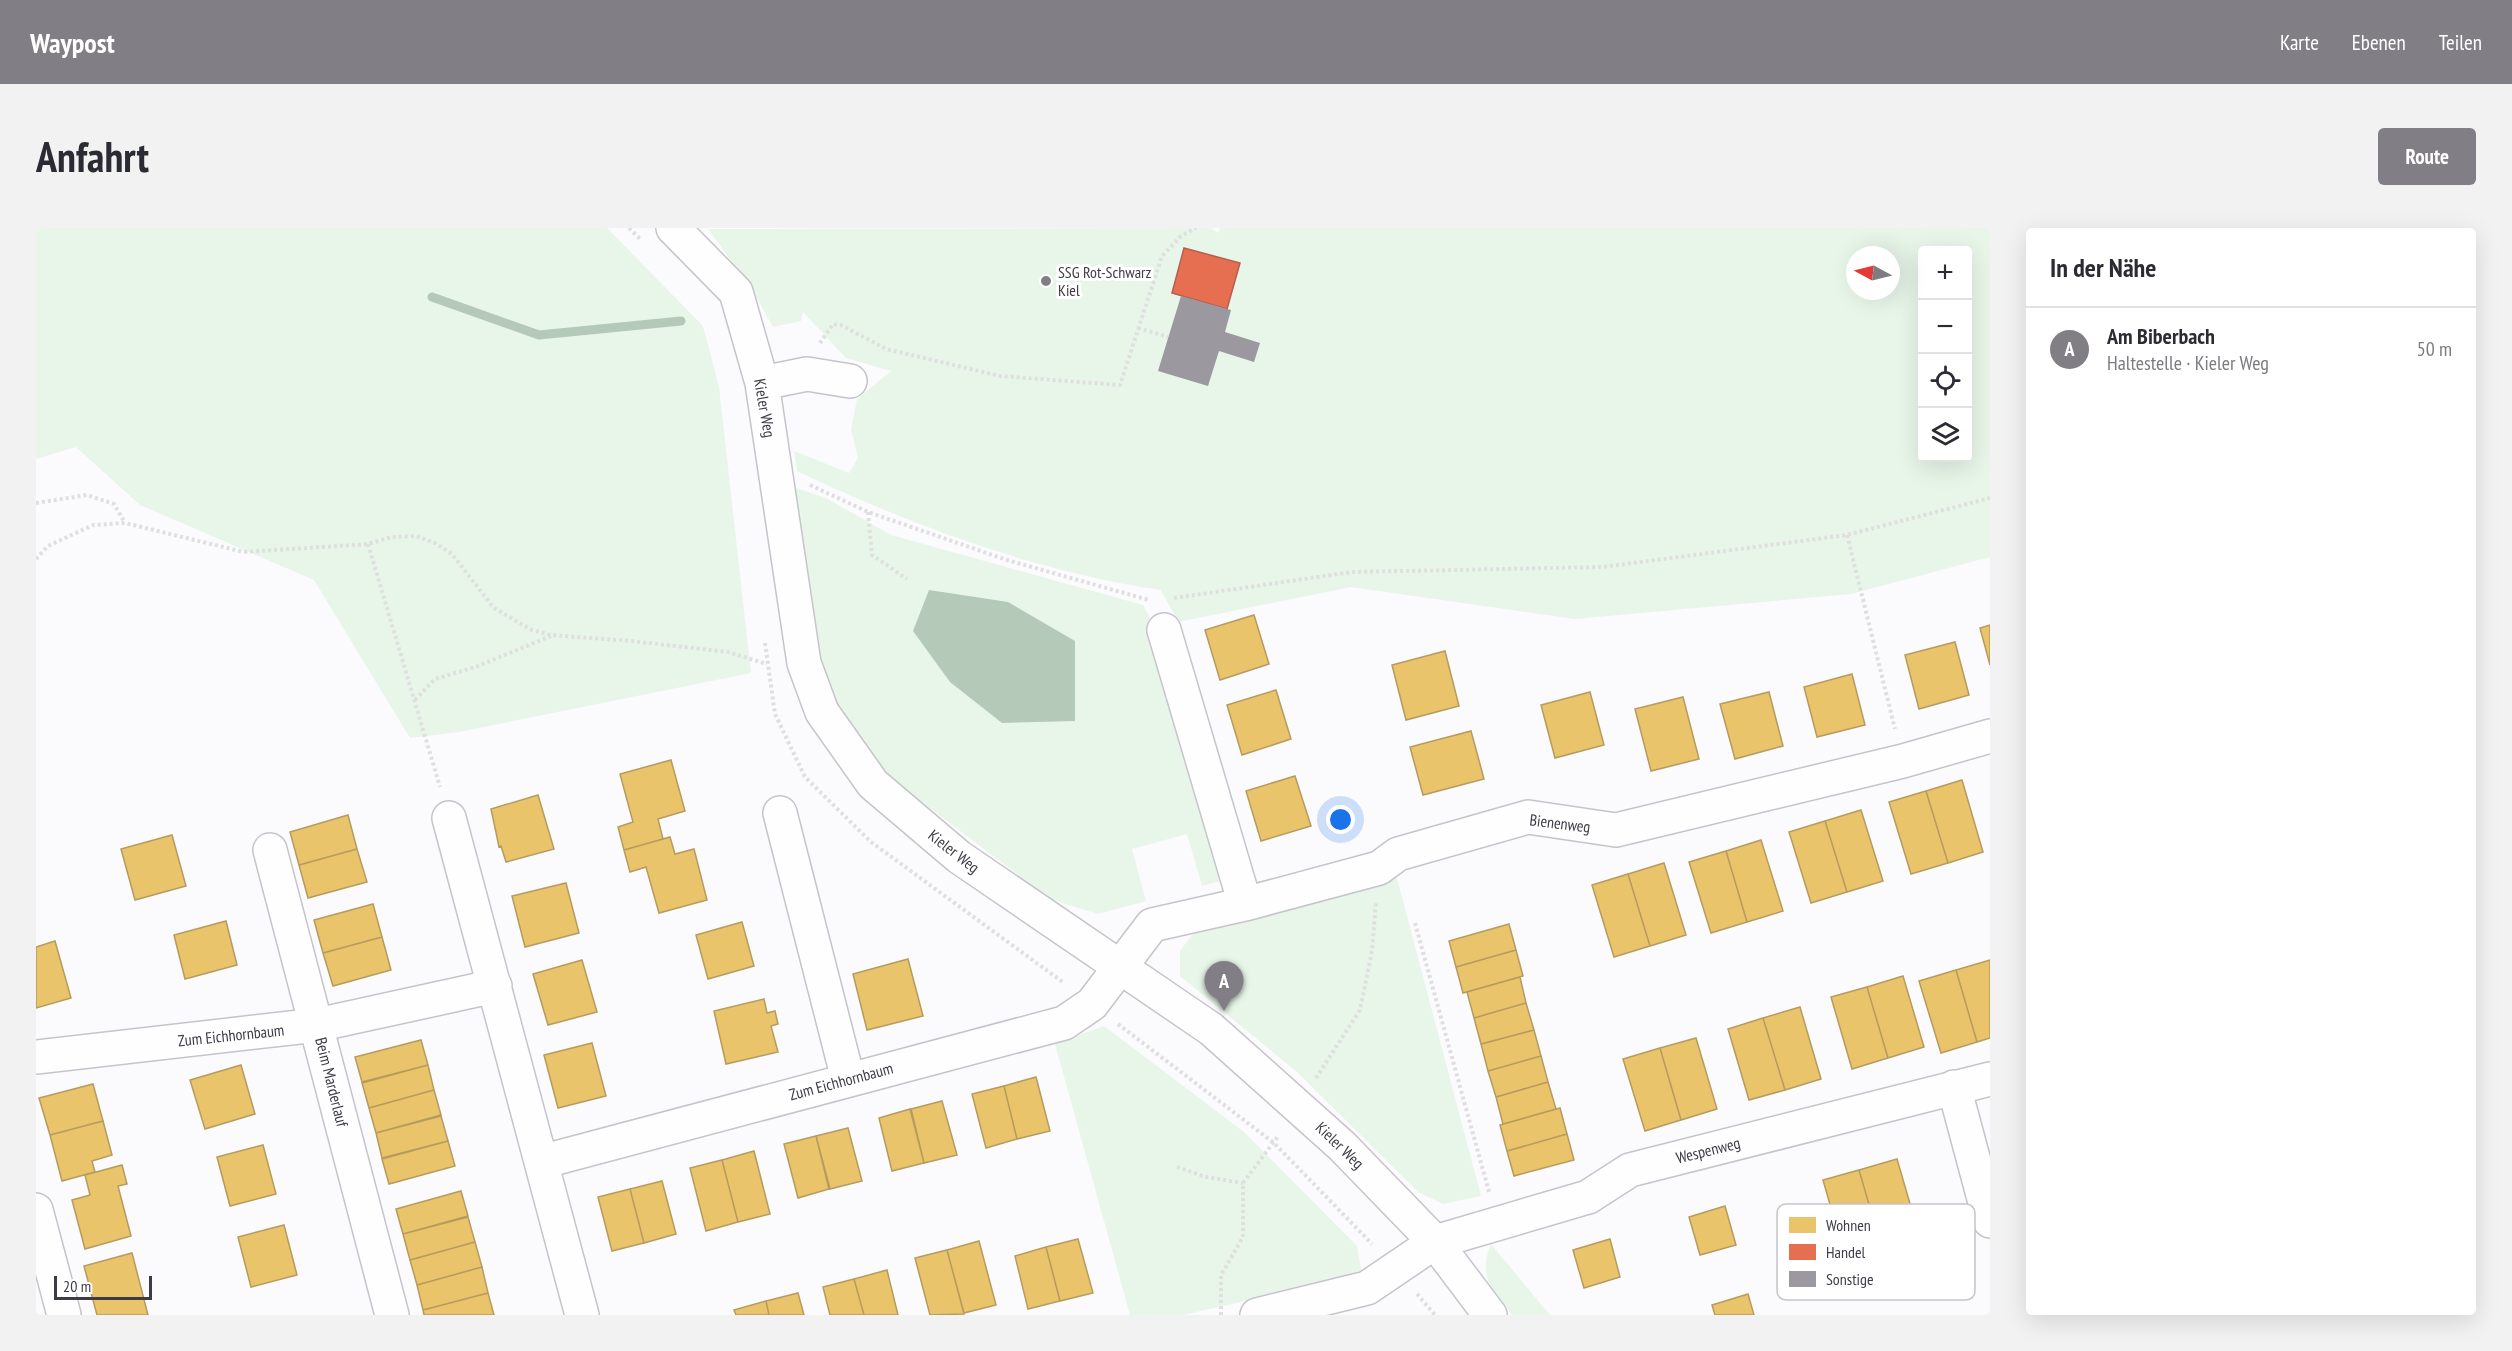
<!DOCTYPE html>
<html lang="de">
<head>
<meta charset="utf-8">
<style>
	:root { --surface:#fff; --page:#f2f2f3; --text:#2b2b33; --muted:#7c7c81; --line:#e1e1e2; --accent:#817e86 }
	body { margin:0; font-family:"PT Sans Narrow",sans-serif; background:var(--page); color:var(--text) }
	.controls { position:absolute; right:18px; top:18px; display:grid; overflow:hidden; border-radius:6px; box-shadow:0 6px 24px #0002 }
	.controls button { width:54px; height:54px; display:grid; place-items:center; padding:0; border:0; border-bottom:2px solid var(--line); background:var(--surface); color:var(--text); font:30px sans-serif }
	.compass { position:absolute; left:1810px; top:18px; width:54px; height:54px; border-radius:50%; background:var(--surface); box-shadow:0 6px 24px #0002; rotate:277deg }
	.scale { position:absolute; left:18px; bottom:15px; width:98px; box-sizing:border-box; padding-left:6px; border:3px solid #3f3b46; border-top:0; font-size:16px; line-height:21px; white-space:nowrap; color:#3f3b46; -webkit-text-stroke:4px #fff; paint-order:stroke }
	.you { position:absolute; left:1305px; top:592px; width:21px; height:21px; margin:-15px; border:4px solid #fff; border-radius:50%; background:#1a73e8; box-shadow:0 0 0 9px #1a73e833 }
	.badge { display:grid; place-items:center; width:39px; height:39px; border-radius:50%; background:var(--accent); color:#fff; font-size:20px; font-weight:700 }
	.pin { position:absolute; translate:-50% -50px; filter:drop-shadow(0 2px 3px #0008) }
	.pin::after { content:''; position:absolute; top:32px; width:21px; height:18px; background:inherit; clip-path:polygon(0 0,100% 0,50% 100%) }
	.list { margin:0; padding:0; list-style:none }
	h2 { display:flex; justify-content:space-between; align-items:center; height:78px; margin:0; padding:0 24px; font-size:26px }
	h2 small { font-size:20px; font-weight:400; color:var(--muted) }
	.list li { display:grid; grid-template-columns:39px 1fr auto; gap:18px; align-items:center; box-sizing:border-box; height:84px; padding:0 24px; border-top:2px solid var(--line) }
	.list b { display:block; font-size:22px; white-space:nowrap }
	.list p { margin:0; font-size:20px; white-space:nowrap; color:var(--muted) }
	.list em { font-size:20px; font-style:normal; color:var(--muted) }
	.icon { flex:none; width:33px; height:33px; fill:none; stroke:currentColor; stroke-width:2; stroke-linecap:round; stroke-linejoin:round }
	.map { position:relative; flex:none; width:1954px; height:1087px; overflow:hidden; border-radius:6px }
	header { display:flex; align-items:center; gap:36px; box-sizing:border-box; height:84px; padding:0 30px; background:var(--accent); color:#fff }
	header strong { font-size:28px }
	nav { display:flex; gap:33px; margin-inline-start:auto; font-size:21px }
	.intro { display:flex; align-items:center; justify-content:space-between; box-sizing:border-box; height:144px; padding:0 36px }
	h1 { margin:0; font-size:42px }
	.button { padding:15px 27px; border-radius:6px; background:var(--accent); color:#fff; font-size:21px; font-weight:700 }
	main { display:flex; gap:36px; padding:0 36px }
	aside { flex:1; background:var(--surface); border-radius:6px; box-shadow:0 6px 24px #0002 }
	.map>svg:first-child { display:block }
	.green { fill:#e8f6ea; fill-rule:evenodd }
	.water { fill:#b4c9b8 }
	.homes { fill:#e9c46a; stroke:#b69b5f; stroke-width:1.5 }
	.shops { fill:#e76f51; stroke:#b55f4e; stroke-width:1.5 }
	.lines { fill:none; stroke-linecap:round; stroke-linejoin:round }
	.stream { stroke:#b4c9b8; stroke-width:9 }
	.building { fill:#9b98a0 }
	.minor-casing { stroke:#c6c4ca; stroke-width:36 }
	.path { stroke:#dfdfe0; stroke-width:4; stroke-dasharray:3 3; stroke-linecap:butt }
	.minor { stroke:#fefeff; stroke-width:33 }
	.poi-dot { fill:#817e86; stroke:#fff; stroke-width:2 }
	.labels { text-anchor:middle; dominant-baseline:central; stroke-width:6; stroke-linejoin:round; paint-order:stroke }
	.poi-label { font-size:16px; fill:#3f3b46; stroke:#fff; text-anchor:start }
	.street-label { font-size:16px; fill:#3f3b46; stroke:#fff }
	.key { fill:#fff; stroke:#c5c4c8; stroke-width:1.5 }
	.key-label { font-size:16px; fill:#3f3b46 }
</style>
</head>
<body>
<header>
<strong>Waypost</strong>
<nav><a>Karte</a><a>Ebenen</a><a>Teilen</a></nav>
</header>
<div class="intro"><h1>Anfahrt</h1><a class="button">Route</a></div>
<main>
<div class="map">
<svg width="1954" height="1087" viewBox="0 0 1954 1087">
	<rect width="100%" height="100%" fill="#fbfafd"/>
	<path class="green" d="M 0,0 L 571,0 L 667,98 L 683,159 L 715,445 L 423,504 L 374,510 L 278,352 L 104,277 L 40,219 L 0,231 Z
		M 1175,0 L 1182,5 L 1184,0 L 1954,0 L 1954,329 L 1815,366 L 1539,391 L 1315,359 L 1142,394 L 1125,362 C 998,343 877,298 761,243 L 758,223 L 813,245 L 822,230 L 815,202 L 821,171 L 855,143 L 810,130 L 767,84 L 765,93 L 737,99 L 716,61 L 672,1 ZM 1886,22 L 1932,22 L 1932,230 L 1886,230 ZM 1819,27 L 1855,27 L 1855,63 L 1819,63 Z
		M 760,260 L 790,270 L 855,307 L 1107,377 L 1119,399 L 1188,652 L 1166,658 L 1151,606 L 1096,621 L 1110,673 L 1062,686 L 1014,671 L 849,546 L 806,495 L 782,439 L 764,346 Z
		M 1361,650 L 1445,968 L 1407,976 L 1382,964 L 1261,844 L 1144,748 L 1144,723 L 1156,707 L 1196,691 Z
		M 1068,798 L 1208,904 L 1321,1018 L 1326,1047 L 1147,1087 L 1094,1087 L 1019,816 Z
		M 1455,1016 L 1514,1087 L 1476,1087 C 1457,1062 1441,1049 1455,1016 Z"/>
	<path class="water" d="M 893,362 L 972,374 L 1039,413 L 1039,493 L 966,495 L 914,454 L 877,403 Z"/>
	<path class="homes" d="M 1218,387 L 1233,436 L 1184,452 L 1169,402 Z
		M 1954,397 L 1954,437 L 1944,400 Z
		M 1919,414 L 1933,467 L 1883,481 L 1869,427 Z
		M 1409,423 L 1423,478 L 1370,492 L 1356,437 Z
		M 1816,446 L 1829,497 L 1781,509 L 1768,459 Z
		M 1240,462 L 1255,511 L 1206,527 L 1191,477 Z
		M 1554,464 L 1568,517 L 1519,530 L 1505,477 Z
		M 1733,464 L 1747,518 L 1699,531 L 1684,476 Z
		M 1647,469 L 1663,531 L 1615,543 L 1599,481 Z
		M 1435,503 L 1448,551 L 1387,567 L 1374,519 Z
		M 635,532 L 649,583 L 622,591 L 627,611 L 588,622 L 582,599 L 597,594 L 584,546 Z
		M 1259,548 L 1275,598 L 1225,613 L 1210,563 Z
		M 1926,552 L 1947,624 L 1912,635 L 1890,563 Z
		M 1890,563 L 1912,635 L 1875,646 L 1853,574 Z
		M 502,567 L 518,621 L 470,634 L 465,618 L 463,619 L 455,581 Z
		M 1825,582 L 1847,653 L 1811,664 L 1789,593 Z
		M 312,587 L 321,621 L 263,637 L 254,604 Z
		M 1789,593 L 1811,664 L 1775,675 L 1753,604 Z
		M 136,607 L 150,658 L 99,672 L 85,621 Z
		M 634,609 L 639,626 L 658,621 L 671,672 L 623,685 L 610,639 L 594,644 L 588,622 Z
		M 1725,612 L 1747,683 L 1711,694 L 1690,623 Z
		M 321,621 L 331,654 L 272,670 L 263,637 Z
		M 1690,623 L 1711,694 L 1675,705 L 1653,634 Z
		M 1628,635 L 1650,707 L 1614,718 L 1592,646 Z
		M 1592,646 L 1614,718 L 1578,729 L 1556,657 Z
		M 530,655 L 543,705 L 489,719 L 476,668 Z
		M 337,676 L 346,709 L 287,725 L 278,692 Z
		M 190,693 L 201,737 L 149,751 L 138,707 Z
		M 706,694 L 718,738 L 672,751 L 660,707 Z
		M 1473,696 L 1480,722 L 1420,739 L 1413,713 Z
		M 346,709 L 355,742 L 297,758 L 287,725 Z
		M 19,713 L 35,770 L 0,780 L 0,719 Z
		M 1480,722 L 1487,748 L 1427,765 L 1420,739 Z
		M 872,731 L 887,788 L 831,802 L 817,746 Z
		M 546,732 L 561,784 L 512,797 L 497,746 Z
		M 1954,732 L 1954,810 L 1941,814 L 1920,742 Z
		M 1920,742 L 1941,814 L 1905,825 L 1883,753 Z
		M 1867,748 L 1888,819 L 1852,830 L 1831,759 Z
		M 1484,749 L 1490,775 L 1438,790 L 1431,764 Z
		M 1831,759 L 1852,830 L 1816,841 L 1795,769 Z
		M 728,771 L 731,785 L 739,783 L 742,796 L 735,798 L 742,824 L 690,836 L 678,783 Z
		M 1490,775 L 1498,802 L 1445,816 L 1438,790 Z
		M 1764,779 L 1785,851 L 1749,862 L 1727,790 Z
		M 1727,790 L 1749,862 L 1713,872 L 1692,801 Z
		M 1498,802 L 1505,828 L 1452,843 L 1445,816 Z
		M 1660,810 L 1681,881 L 1645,892 L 1624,820 Z
		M 385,812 L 392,837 L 326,854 L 319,829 Z
		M 556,815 L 570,868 L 522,880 L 508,827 Z
		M 1624,820 L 1645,892 L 1609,903 L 1587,831 Z
		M 1505,828 L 1512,854 L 1460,869 L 1452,843 Z
		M 205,837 L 219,886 L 169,901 L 154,852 Z
		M 392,837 L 398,862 L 333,880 L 326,855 Z
		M 1000,849 L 1014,903 L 981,911 L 968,858 Z
		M 1512,854 L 1520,881 L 1467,896 L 1460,869 Z
		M 57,856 L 67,893 L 14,907 L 3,870 Z
		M 968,858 L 981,911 L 950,920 L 936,866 Z
		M 398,862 L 405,887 L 340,905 L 333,880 Z
		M 906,873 L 921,927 L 888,935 L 875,881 Z
		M 1524,880 L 1531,906 L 1471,923 L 1464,897 Z
		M 874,881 L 888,935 L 856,943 L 843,890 Z
		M 405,888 L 412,913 L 346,930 L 340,905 Z
		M 67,893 L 76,927 L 56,933 L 59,944 L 26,953 L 14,907 Z
		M 812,900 L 826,953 L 794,961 L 780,908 Z
		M 1531,906 L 1538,932 L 1478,948 L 1471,923 Z
		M 780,908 L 793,961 L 762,970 L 748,916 Z
		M 412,913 L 419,938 L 353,956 L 346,931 Z
		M 227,917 L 240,966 L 194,978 L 181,929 Z
		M 718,923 L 734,986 L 702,994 L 686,932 Z
		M 1861,931 L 1877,986 L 1839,997 L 1823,942 Z
		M 686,932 L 702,994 L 670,1003 L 654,940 Z
		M 86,937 L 91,956 L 82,958 L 95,1008 L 49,1021 L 36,972 L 54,967 L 49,947 Z
		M 1823,942 L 1839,997 L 1803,1008 L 1787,952 Z
		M 626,953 L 640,1006 L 608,1015 L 594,961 Z
		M 594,961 L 608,1015 L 576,1023 L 562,969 Z
		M 425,963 L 432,988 L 367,1006 L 360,981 Z
		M 1689,978 L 1700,1017 L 1664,1027 L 1653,989 Z
		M 432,989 L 439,1014 L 374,1032 L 367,1006 Z
		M 248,997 L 261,1047 L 215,1059 L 202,1009 Z
		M 1042,1011 L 1057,1065 L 1024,1073 L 1010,1019 Z
		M 1574,1011 L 1584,1049 L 1548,1060 L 1537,1022 Z
		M 943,1013 L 960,1077 L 928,1085 L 911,1022 Z
		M 439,1014 L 446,1039 L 381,1057 L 374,1032 Z
		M 1010,1019 L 1024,1073 L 992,1081 L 979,1028 Z
		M 911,1022 L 928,1086 L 894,1087 L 879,1030 Z
		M 96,1025 L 112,1087 L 61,1087 L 48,1038 Z
		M 446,1039 L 452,1065 L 387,1082 L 381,1057 Z
		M 851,1042 L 862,1087 L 828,1087 L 818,1051 Z
		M 818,1051 L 828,1087 L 794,1087 L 787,1059 Z
		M 452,1065 L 458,1087 L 388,1087 L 387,1082 Z
		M 762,1065 L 768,1087 L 733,1087 L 730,1073 Z
		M 1712,1066 L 1718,1087 L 1679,1087 L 1676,1077 Z
		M 730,1073 L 733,1087 L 700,1087 L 698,1082 Z"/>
	<path class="shops" d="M 1148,20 L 1204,35 L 1191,81 L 1136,65 Z"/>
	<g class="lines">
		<path class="stream" d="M 396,69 L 503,107 L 645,93"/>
	</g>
	<path class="building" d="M 1145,68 L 1195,82 L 1189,104 L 1224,115 L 1218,134 L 1183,123 L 1172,158 L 1122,143 Z"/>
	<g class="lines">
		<defs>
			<path id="minor" d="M 637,0 L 700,64 L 726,155 L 768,435 L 786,484 L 837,556 L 923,629 L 1175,801 L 1306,918 L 1399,1014 L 1454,1087
				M 726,155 L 771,146 L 814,153
				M 1128,402 L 1209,676
				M 744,585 L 812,851
				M 413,590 L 546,1087
				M 234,622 L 356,1087
				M 0,829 L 281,797 L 459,758
				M 1918,859 L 1954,993
				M 505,934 L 1028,795 L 1056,776 L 1116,697 L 1209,676 L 1343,640 L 1362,626 L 1492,589 L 1580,602 L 1867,533 L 1954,508
				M 0,982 L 28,1087
				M 1221,1087 L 1331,1060 L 1399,1014 L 1552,969 L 1594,942 L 1954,851"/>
		</defs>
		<use href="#minor" class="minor-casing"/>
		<path class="path" d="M 593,0 L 605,12
			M 1102,100 L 1132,109
			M 784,115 L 797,96 L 805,97 L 850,121 L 964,148 L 1084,157 L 1126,28 L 1145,8 L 1160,0
			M 774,257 L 832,284 L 971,332 L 1113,372
			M 0,275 L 51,267 L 78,276 L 89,295
			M 832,284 L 836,327 L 871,351
			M 1811,307 L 1859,501
			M 332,316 L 404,559
			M 0,331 L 12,318 L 57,297 L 89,295 L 208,324 L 332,316 L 355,309 L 380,308 L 399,315 L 416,326 L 458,380 L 496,402 L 515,407 L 595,413 L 692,424 L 731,436
			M 1138,370 L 1316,344 L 1566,339 L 1811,307 L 1954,270
			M 729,415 L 739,486 L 769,549 L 835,614 L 1028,755
			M 379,472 L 399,451 L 442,438 L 515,408
			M 1379,695 L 1453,964
			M 1082,796 L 1238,915 L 1336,1016
			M 1280,850 L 1324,782 L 1336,723 L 1340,674
			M 1141,939 L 1170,949 L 1207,955
			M 1381,1066 L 1399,1087
			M 1185,1087 L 1185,1047 L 1207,1009 L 1207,955 L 1243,907"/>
		<use href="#minor" class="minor"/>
	</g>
	<circle class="poi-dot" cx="1010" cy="53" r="6"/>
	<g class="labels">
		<g class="poi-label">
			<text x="1022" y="44">SSG Rot-Schwarz<tspan x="1022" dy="18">Kiel</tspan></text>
		</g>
		<g class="street-label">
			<text transform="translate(729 180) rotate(80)">Kieler Weg</text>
			<text transform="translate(1524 595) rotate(7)">Bienenweg</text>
			<text transform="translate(918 623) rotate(38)">Kieler Weg</text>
			<text transform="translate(195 807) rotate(-6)">Zum Eichhornbaum</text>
			<text transform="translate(805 853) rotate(-15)">Zum Eichhornbaum</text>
			<text transform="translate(296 854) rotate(76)">Beim Marderlauf</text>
			<text transform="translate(1304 917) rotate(44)">Kieler Weg</text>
			<text transform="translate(1672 922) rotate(-14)">Wespenweg</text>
		</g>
	</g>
	<rect x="1741" y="976" width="198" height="96" rx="9" class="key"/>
	<rect x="1753" y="989" width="27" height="16" fill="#e9c46a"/>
	<rect x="1753" y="1016" width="27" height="16" fill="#e76f51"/>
	<rect x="1753" y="1043" width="27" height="16" fill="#9b98a0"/>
	<g class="key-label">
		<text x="1790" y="1003">Wohnen</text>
		<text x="1790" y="1030">Handel</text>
		<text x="1790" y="1057">Sonstige</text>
	</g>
</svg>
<div class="controls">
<button>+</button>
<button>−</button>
<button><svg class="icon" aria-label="locate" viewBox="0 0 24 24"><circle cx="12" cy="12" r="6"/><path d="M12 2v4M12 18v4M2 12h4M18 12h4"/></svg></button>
<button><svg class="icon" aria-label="layers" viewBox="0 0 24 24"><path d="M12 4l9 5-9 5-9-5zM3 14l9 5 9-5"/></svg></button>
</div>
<svg class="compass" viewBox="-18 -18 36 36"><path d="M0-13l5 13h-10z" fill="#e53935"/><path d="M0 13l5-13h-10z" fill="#7c7c81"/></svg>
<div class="scale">20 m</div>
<div class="you"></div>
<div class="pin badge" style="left:1188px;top:783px">A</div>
</div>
<aside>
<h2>In der Nähe<small></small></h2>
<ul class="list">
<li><span class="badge">A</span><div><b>Am Biberbach</b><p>Haltestelle · Kieler Weg</p></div><em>50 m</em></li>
</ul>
</aside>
</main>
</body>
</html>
